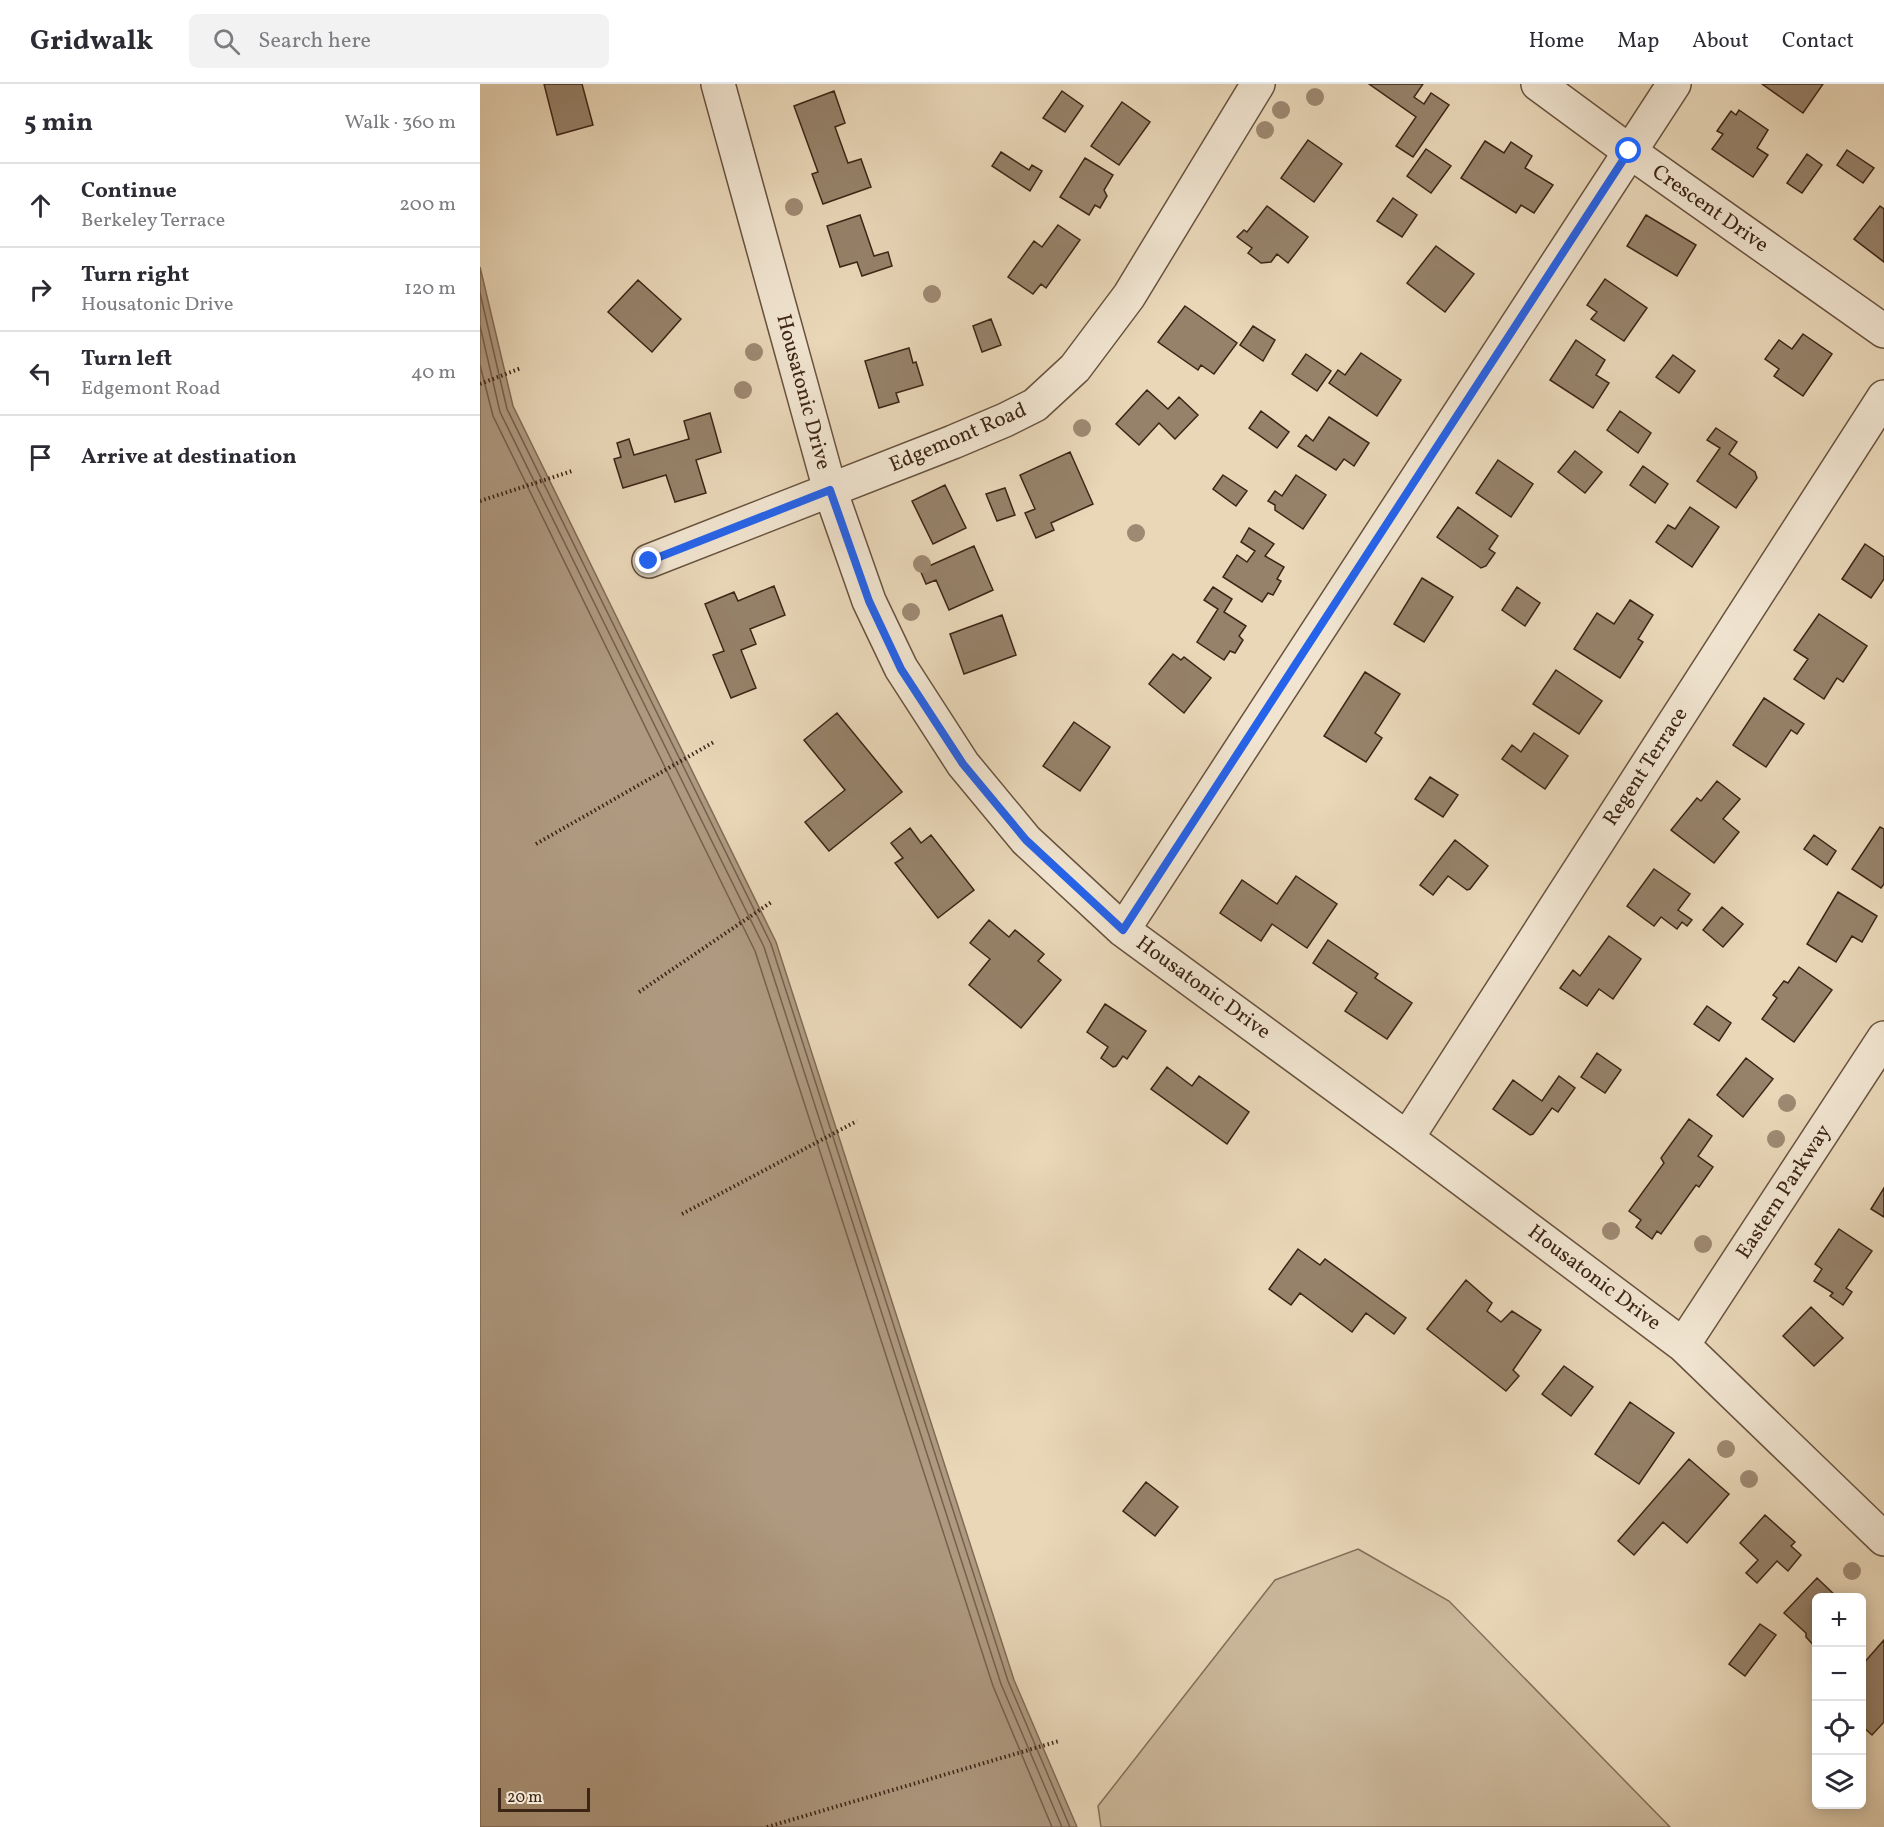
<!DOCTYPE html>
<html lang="en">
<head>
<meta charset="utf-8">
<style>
	:root { --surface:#fff; --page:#f2f2f3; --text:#2b2b33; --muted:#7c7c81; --line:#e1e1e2 }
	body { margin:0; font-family:Vollkorn,serif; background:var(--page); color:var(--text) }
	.controls { position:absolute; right:18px; bottom:18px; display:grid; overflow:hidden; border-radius:9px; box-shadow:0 3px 15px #0003 }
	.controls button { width:54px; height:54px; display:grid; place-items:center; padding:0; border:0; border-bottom:2px solid var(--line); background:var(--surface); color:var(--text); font:30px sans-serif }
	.scale { position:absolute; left:18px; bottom:15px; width:92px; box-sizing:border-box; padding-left:6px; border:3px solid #3d2516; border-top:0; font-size:16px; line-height:21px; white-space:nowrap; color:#3d2516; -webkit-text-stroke:4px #f1e5d1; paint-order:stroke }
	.stop { position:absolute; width:18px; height:18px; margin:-14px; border:4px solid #2563eb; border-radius:50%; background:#fff }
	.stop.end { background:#2563eb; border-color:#fff; box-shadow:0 2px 6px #0008 }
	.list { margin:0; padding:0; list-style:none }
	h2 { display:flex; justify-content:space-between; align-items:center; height:78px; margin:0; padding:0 24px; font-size:26px }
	h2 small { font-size:20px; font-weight:400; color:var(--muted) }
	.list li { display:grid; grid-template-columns:39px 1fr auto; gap:18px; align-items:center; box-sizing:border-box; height:84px; padding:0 24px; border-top:2px solid var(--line) }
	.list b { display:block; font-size:22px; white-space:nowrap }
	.list p { margin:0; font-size:20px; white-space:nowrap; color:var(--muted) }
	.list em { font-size:20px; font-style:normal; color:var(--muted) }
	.icon { flex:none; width:33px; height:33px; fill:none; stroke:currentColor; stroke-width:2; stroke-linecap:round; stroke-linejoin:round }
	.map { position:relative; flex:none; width:1404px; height:1743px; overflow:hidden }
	header { display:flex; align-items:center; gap:36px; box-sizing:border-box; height:84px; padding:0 30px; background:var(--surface); border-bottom:2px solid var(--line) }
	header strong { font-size:28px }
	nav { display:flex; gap:33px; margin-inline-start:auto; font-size:21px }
	.search { width:420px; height:54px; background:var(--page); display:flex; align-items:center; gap:15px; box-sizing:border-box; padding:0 21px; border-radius:9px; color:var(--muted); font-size:22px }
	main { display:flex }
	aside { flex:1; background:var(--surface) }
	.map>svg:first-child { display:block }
	.green { fill:#ccb99c; stroke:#846f59; stroke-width:1.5 }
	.water { fill:#af9a81; stroke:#816b56; stroke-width:1.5 }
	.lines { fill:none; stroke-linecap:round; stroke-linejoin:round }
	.shore { stroke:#76604c; stroke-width:1.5 }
	.building { fill:#96826a; stroke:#3d2516; stroke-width:1.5 }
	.minor-casing { stroke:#68523e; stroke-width:36 }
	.path { stroke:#3d2516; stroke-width:4; stroke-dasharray:1.5 3; stroke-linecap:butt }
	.minor { stroke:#f1e5d1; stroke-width:33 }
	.tree { fill:#9e8972 }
	.route { stroke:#2563eb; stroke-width:8 }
	.labels { text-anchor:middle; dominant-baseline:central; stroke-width:4.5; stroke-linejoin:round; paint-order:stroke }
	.street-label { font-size:21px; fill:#3d2516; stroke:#f1e5d1 }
</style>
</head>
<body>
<header>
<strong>Gridwalk</strong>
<div class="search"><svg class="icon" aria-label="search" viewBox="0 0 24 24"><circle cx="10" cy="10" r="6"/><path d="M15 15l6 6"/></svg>Search here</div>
<nav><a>Home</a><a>Map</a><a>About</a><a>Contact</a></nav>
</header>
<main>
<aside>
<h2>5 min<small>Walk · 360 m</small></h2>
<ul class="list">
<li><svg class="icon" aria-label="ahead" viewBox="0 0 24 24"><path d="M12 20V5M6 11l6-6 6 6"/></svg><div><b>Continue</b><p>Berkeley Terrace</p></div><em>200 m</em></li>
<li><svg class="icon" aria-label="right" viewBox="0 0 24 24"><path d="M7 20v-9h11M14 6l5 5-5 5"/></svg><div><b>Turn right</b><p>Housatonic Drive</p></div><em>120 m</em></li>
<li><svg class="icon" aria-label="left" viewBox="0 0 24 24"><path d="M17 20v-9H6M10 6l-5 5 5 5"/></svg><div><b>Turn left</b><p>Edgemont Road</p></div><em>40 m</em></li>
<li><svg class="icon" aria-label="arrive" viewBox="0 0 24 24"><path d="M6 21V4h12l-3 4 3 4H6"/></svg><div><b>Arrive at destination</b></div></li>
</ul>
</aside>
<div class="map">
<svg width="1404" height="1743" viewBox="0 0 1404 1743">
	<rect width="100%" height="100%" fill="#e9d7b8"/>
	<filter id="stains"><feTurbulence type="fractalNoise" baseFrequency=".00333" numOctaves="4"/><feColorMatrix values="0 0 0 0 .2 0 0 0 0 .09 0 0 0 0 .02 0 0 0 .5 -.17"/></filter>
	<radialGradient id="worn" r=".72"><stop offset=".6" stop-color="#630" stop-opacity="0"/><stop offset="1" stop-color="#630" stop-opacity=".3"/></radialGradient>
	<path class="green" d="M 878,1465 L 969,1517 L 1190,1743 L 621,1743 L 618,1722 L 795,1496 Z"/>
	<path class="water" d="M 0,183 L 33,322 L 296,858 L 534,1596 L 597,1743 L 0,1743 Z"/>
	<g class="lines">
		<path class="shore" d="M 0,209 L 27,325 L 291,860 L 528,1597 L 590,1743
			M 0,242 L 20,328 L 284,863 L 521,1600 L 582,1743
			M 0,281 L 13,332 L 275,867 L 513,1602 L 572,1743"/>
	</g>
	<path class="building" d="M 64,0 L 102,0 L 113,41 L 77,51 Z
		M 889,0 L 943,0 L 934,13 L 944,20 L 951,9 L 969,21 L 933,73 L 916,62 L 936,33 Z
		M 1282,0 L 1343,0 L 1323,29 Z
		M 354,7 L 365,39 L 355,43 L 368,79 L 381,75 L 391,103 L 343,120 L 332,90 L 338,88 L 314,22 Z
		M 582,7 L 603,22 L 585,48 L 563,34 Z
		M 642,18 L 670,38 L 639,81 L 611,62 Z
		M 1259,26 L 1288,46 L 1277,64 L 1288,71 L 1273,93 L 1232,65 L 1243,50 L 1237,47 L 1251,27 L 1256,31 Z
		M 828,56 L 862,80 L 834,118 L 801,94 Z
		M 1005,57 L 1024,69 L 1031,58 L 1052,72 L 1045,84 L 1073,101 L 1054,129 L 1041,121 L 1036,129 L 981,94 Z
		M 946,65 L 971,82 L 951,109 L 927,92 Z
		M 1367,66 L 1394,84 L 1383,99 L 1357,81 Z
		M 521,68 L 549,86 L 552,81 L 562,87 L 550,107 L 512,82 Z
		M 1327,70 L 1342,81 L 1322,109 L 1307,99 Z
		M 605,74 L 633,91 L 624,106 L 627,112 L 620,124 L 615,121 L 609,131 L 580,113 Z
		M 913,114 L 937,131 L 922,153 L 897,137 Z
		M 787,122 L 828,153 L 808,179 L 797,170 L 791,178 L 781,179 L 768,169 L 772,164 L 757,153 L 764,146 L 767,148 Z
		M 1400,122 L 1404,125 L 1404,178 L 1374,155 Z
		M 380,131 L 394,172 L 408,168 L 412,182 L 382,192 L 377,178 L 360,183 L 347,142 Z
		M 1166,131 L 1216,161 L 1197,192 L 1147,162 Z
		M 578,141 L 600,156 L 566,204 L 561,200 L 553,210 L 528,193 L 554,157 L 562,163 Z
		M 956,162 L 994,190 L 965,228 L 927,199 Z
		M 1125,195 L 1167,224 L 1144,257 L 1111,235 L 1117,228 L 1107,221 Z
		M 158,196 L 201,235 L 172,268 L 128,228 Z
		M 705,222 L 757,259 L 734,290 L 721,281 L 718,286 L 678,258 Z
		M 511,235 L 521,261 L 502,268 L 493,242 Z
		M 773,242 L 795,256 L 783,277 L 760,261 Z
		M 1323,250 L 1352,270 L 1323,312 L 1294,292 L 1299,285 L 1285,275 L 1299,256 L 1312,265 Z
		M 1096,256 L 1125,276 L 1116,291 L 1129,299 L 1113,324 L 1070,296 Z
		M 429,264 L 433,279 L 436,278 L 443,301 L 416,309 L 419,318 L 399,324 L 385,277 Z
		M 881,269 L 921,296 L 897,332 L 849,299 L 858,286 L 865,291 Z
		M 826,270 L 851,287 L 837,307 L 812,290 Z
		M 1193,271 L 1215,287 L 1199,309 L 1176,293 Z
		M 667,306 L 688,325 L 699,313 L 718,331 L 695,355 L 679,339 L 659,361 L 636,340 Z
		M 781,327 L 809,348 L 797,364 L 769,344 Z
		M 1140,327 L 1171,349 L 1158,369 L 1127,346 Z
		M 230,329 L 241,368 L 216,376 L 226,409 L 195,418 L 186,391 L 143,404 L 134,375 L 141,373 L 137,359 L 149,355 L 154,371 L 209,355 L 204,337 Z
		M 849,333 L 889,359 L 874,382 L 864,375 L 856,386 L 818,362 L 826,351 L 833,357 Z
		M 1236,344 L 1257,358 L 1249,370 L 1275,388 L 1277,394 L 1256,424 L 1217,397 L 1240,364 L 1227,356 Z
		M 1095,367 L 1122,388 L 1105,409 L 1078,388 Z
		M 590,368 L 613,420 L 571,439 L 574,446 L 556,454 L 545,429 L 555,425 L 540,391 Z
		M 1018,376 L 1053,400 L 1031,433 L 996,409 Z
		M 1163,382 L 1188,400 L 1175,419 L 1150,401 Z
		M 743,391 L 767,407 L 756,422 L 733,405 Z
		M 816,391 L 846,411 L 823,445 L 795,426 L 795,421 L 788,417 L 795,407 L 802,412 Z
		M 465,401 L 486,444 L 453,460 L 432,417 Z
		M 525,404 L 535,431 L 517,437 L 506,410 Z
		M 978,423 L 1018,452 L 1009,465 L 1015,469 L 1006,482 L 1001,484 L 957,453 Z
		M 1210,423 L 1239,443 L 1212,483 L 1176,458 L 1188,441 L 1195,445 Z
		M 769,444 L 794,460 L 785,472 L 804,483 L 797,495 L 801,497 L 793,511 L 788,509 L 782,518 L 743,493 L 757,471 L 767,478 L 775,467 L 761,458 Z
		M 1385,460 L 1404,473 L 1404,495 L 1391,514 L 1362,495 Z
		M 494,462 L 513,506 L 469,526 L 456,496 L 446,500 L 440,486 Z
		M 942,494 L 973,513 L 944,558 L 914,540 Z
		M 294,502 L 305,531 L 270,545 L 276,560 L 261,566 L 276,604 L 251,614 L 233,571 L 244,567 L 225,520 L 254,508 L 258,517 Z
		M 733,503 L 752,515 L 744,528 L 766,542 L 759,552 L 763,556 L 755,569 L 750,567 L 744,576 L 717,558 L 738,525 L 724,516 Z
		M 1037,503 L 1060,519 L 1045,542 L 1022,526 Z
		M 1150,516 L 1173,531 L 1158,555 L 1163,558 L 1140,594 L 1094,565 L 1117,529 L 1134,540 Z
		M 1339,530 L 1387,562 L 1363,598 L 1357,594 L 1344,615 L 1314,595 L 1328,575 L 1314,566 Z
		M 522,531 L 536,571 L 484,590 L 470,550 Z
		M 693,570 L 701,576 L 704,573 L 731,594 L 704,629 L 669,600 Z
		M 1076,586 L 1122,617 L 1099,650 L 1053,620 Z
		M 885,588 L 920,610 L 895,649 L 902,654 L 886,678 L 844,652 Z
		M 1284,614 L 1324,640 L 1317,650 L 1311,646 L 1286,683 L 1253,661 Z
		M 357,629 L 422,708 L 349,767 L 325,738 L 365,706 L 324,656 Z
		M 594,638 L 630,663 L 600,707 L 563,682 Z
		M 1054,649 L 1088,672 L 1065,705 L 1022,675 L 1032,661 L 1041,668 Z
		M 950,693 L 978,711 L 963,733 L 935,715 Z
		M 1237,697 L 1260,715 L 1243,735 L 1259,748 L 1234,779 L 1191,746 L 1217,714 L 1221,717 Z
		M 1400,743 L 1404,745 L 1404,800 L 1401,804 L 1372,785 Z
		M 430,744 L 441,759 L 451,751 L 494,806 L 458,834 L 415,779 L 423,774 L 411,759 Z
		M 1334,751 L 1356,767 L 1347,781 L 1324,765 Z
		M 975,756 L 1008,782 L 990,805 L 987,806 L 968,792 L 953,811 L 940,801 Z
		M 1174,785 L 1210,810 L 1198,826 L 1212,836 L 1207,842 L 1202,838 L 1197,845 L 1181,833 L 1174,842 L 1147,822 Z
		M 816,792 L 857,820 L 827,864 L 792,840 L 781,857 L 740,829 L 762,796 L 797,820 Z
		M 1358,808 L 1397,832 L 1382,858 L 1372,852 L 1356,878 L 1327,860 Z
		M 1242,823 L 1263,840 L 1243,863 L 1223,846 Z
		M 509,836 L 529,853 L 535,846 L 564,870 L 558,877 L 581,896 L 541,944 L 489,901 L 510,875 L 490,859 Z
		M 1129,852 L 1161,875 L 1133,915 L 1119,905 L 1107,922 L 1080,904 L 1093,886 L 1100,892 Z
		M 848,856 L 898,890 L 895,894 L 932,919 L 907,955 L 865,927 L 877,909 L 833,879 Z
		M 1319,883 L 1352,906 L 1314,958 L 1282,935 L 1297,914 L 1293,911 L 1304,897 L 1308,899 Z
		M 625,920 L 666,947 L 647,975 L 643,972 L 636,982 L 633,983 L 621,974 L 628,963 L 607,948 Z
		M 1227,922 L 1251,939 L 1239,957 L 1214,940 Z
		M 1117,969 L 1141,986 L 1125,1009 L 1101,993 Z
		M 1266,974 L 1293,995 L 1263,1033 L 1237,1011 Z
		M 687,983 L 712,1002 L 719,992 L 769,1028 L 747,1060 L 671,1005 Z
		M 1079,992 L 1095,1004 L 1078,1028 L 1072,1024 L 1053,1050 L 1050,1051 L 1013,1025 L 1033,996 L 1062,1017 Z
		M 1209,1035 L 1232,1052 L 1218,1072 L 1233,1083 L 1219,1103 L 1216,1101 L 1181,1150 L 1177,1147 L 1172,1155 L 1156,1143 L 1161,1136 L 1149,1127 L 1184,1079 L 1181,1074 Z
		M 1404,1104 L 1404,1133 L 1391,1125 Z
		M 1359,1145 L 1392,1167 L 1366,1204 L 1372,1208 L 1363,1221 L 1350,1212 L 1353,1209 L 1334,1197 L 1342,1185 L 1335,1180 Z
		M 818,1165 L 840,1181 L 845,1175 L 926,1234 L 914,1250 L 886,1229 L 872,1248 L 820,1209 L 811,1221 L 789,1205 Z
		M 986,1196 L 1012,1219 L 1007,1227 L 1021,1238 L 1032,1227 L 1061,1246 L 1033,1286 L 1039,1292 L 1026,1307 L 947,1245 Z
		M 1331,1223 L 1363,1254 L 1334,1282 L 1303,1252 Z
		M 1084,1282 L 1113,1303 L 1091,1332 L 1062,1310 Z
		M 1150,1318 L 1194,1349 L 1159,1400 L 1115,1370 Z
		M 1209,1375 L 1249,1410 L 1207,1459 L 1183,1438 L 1154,1471 L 1138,1457 Z
		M 666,1398 L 698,1423 L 675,1452 L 643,1427 Z
		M 1285,1431 L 1315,1458 L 1311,1462 L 1321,1471 L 1308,1487 L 1297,1477 L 1277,1499 L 1266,1489 L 1278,1476 L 1260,1459 Z
		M 1337,1494 L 1358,1514 L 1336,1514 L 1336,1564 L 1326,1553 L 1326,1549 L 1304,1529 Z
		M 1280,1540 L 1296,1551 L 1265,1592 L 1249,1580 Z
		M 1404,1556 L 1404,1638 L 1392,1651 L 1382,1642 L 1382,1581 Z"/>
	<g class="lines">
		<defs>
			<path id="minor" d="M 238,0 L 350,406 L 389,517 L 421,584 L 483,680 L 546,756 L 643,846 L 927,1054 L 1203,1261 L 1404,1455
				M 1058,0 L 1149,67 L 1404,247
				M 169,477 L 473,358 L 525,336 L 555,321 L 595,284 L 649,212 L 778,0
				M 643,846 L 1194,0
				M 927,1054 L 1404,313
				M 1203,1261 L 1404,954"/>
		</defs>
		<use href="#minor" class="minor-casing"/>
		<path class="path" d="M 0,300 L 41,284
			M 0,417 L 92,387
			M 56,760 L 234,658
			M 159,908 L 293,817
			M 202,1130 L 377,1037
			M 287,1743 L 579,1657"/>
		<use href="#minor" class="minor"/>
	</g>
	<g class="tree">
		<circle cx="835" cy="13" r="9"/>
		<circle cx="801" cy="26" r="9"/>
		<circle cx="785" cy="46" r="9"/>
		<circle cx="314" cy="123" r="9"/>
		<circle cx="452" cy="210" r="9"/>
		<circle cx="274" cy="268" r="9"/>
		<circle cx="263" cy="306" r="9"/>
		<circle cx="602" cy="344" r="9"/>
		<circle cx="656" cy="449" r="9"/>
		<circle cx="442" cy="480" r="9"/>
		<circle cx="431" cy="528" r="9"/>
		<circle cx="1307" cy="1019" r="9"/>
		<circle cx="1296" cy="1055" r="9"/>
		<circle cx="1131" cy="1147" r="9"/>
		<circle cx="1223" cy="1160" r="9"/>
		<circle cx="1246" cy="1365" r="9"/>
		<circle cx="1269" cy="1395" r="9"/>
		<circle cx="1372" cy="1487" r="9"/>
	</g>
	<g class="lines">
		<path class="route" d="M 169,477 L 350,406 L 389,517 L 421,585 L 483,680 L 546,756 L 643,846 L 1149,67"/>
	</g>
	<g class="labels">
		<g class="street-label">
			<text transform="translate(1230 125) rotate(35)">Crescent Drive</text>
			<text transform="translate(323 308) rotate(75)">Housatonic Drive</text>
			<text transform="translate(478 354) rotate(-23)">Edgemont Road</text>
			<text transform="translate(1166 683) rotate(-57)">Regent Terrace</text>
			<text transform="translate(723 904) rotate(36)">Housatonic Drive</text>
			<text transform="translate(1304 1108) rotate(-57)">Eastern Parkway</text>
			<text transform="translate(1114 1194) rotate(37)">Housatonic Drive</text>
		</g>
	</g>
	<rect width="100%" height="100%" filter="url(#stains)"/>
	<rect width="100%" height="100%" fill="url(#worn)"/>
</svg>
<div class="controls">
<button>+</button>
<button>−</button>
<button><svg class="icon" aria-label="locate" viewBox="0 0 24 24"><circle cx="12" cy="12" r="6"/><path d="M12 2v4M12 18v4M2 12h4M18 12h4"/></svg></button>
<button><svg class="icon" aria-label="layers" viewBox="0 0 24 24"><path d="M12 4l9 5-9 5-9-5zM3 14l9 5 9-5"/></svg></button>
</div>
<div class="scale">20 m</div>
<div class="stop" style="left:1149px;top:67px"></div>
<div class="stop end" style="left:169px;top:477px"></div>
</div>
</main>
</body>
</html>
